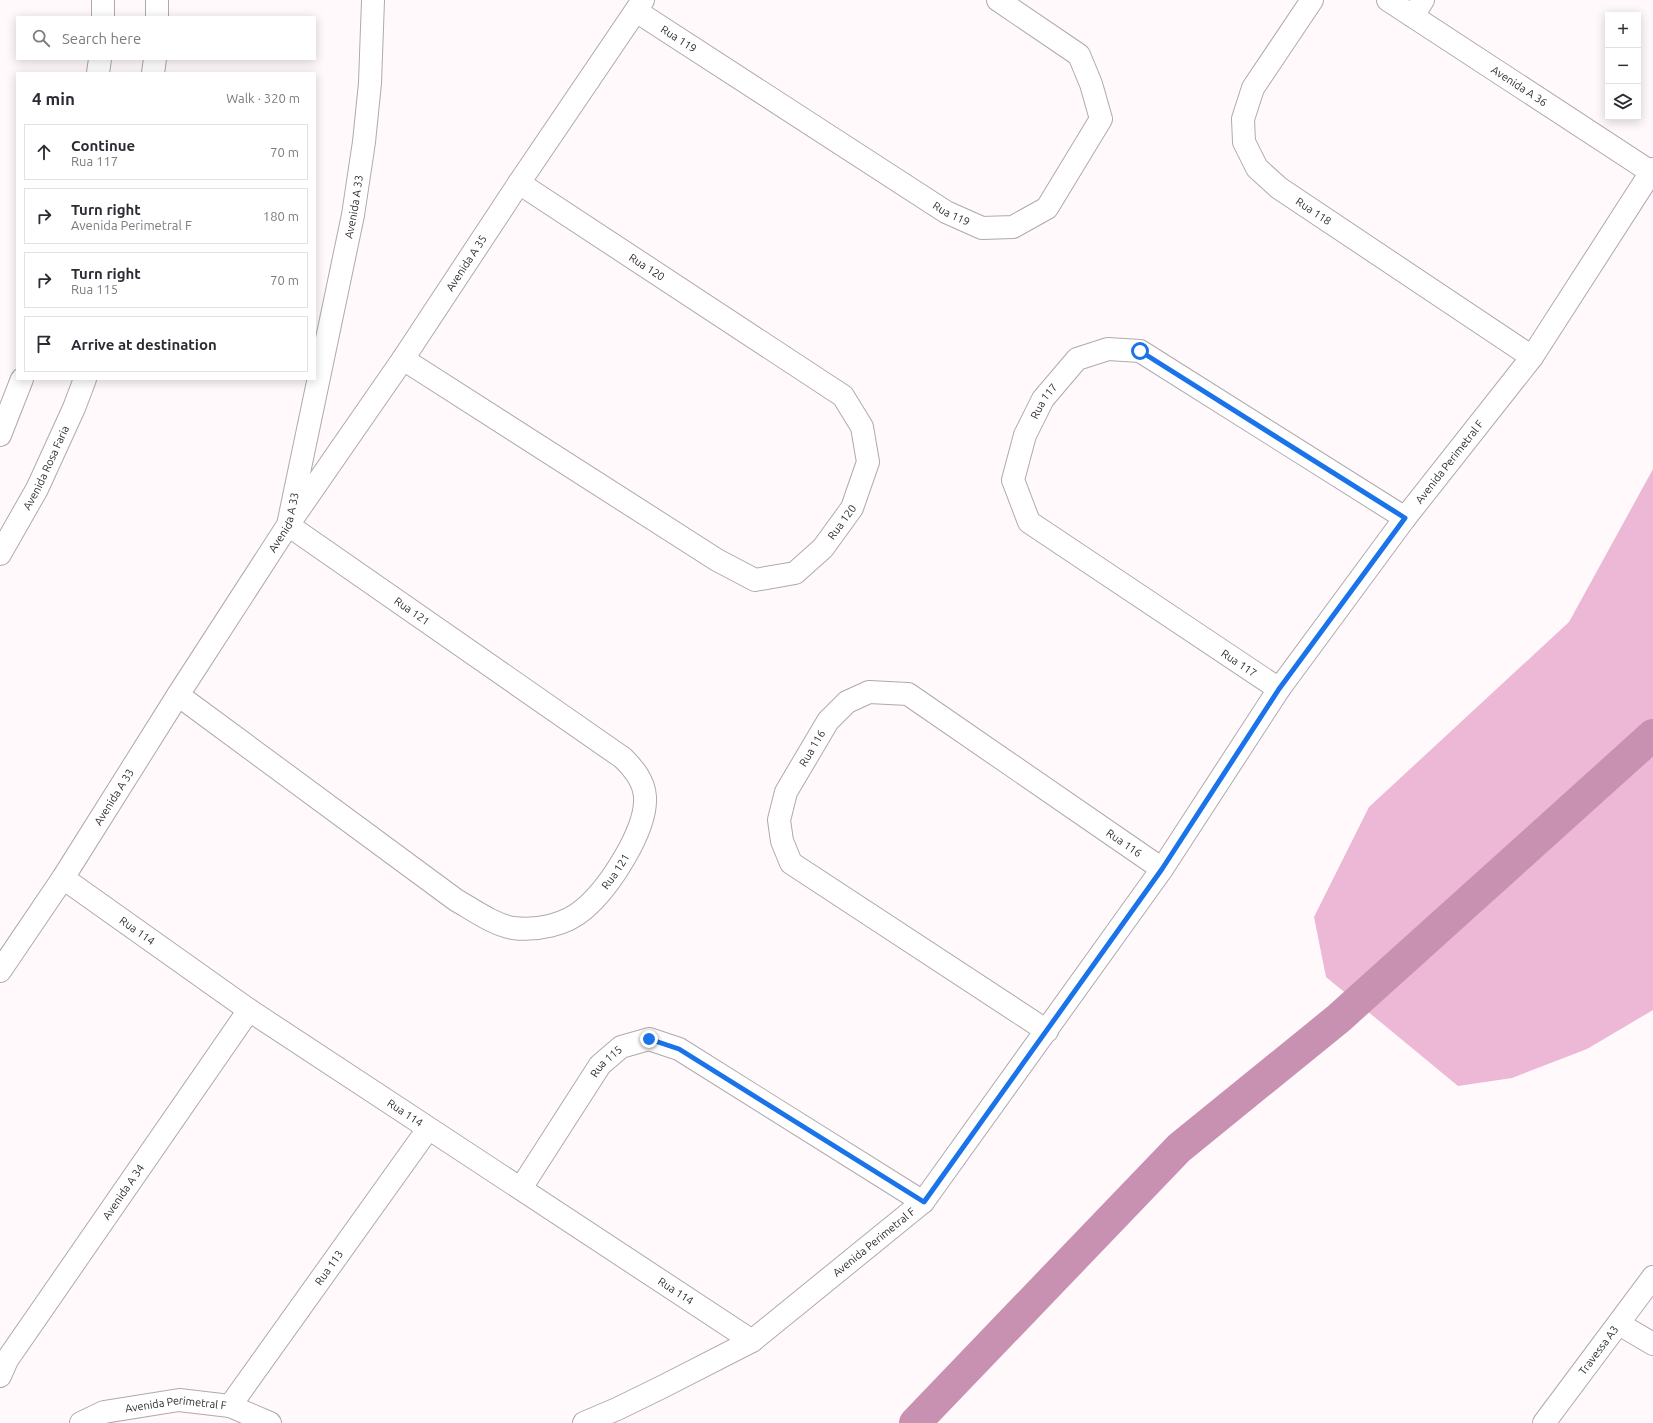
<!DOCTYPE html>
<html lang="en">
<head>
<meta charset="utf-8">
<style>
	:root { --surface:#fff; --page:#f7f7f7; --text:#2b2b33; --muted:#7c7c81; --line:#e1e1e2 }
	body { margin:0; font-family:Ubuntu,sans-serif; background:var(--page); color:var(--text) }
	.controls { position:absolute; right:12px; top:12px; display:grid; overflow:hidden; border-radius:0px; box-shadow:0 2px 10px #0003 }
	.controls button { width:36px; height:36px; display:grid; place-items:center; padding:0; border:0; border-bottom:1px solid var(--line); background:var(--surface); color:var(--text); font:20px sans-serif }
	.stop { position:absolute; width:12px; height:12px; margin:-9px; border:3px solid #1a73e8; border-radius:50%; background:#fff }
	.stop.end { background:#1a73e8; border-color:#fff; box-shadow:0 1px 4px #0008 }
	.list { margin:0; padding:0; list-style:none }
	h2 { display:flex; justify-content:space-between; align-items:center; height:52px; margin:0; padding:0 16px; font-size:17px }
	h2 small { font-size:13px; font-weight:400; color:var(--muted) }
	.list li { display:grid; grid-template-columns:26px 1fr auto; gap:12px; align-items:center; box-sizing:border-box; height:56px; margin:0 8px 8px; padding:0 8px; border:1px solid var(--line); border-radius:0px }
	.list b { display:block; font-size:15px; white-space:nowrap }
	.list p { margin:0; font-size:13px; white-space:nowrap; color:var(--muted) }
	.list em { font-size:13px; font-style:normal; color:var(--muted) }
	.icon { flex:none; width:22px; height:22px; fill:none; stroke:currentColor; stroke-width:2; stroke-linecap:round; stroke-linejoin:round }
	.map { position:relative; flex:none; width:1653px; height:1423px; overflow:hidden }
	.search { position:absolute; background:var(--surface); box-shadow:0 2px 10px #0003; left:16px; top:16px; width:300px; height:44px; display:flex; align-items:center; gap:10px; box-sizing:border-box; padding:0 14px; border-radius:0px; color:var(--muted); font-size:15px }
	.panel { position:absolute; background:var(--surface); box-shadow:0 2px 10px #0003; left:16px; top:72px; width:300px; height:308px; border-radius:0px }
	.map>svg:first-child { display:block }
	.green { fill:#edb7d6 }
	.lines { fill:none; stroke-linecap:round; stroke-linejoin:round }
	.canal { stroke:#c890b1; stroke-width:32 }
	.minor-casing { stroke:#b1a8ad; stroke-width:24 }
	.tertiary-casing { stroke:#b1a8ad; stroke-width:24 }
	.minor { stroke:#fff; stroke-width:22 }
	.tertiary { stroke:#fff; stroke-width:22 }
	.route { stroke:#1a73e8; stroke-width:5 }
	.labels { text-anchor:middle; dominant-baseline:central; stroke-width:3; stroke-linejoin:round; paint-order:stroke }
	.street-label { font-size:11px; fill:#2e2b2d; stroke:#fff }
</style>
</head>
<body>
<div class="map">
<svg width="1653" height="1423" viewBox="0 0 1653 1423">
	<rect width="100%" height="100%" fill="#fff9fc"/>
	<path class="green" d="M 1653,469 L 1653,1010 L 1587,1049 L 1512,1078 L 1458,1086 L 1326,977 L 1314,917 L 1369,807 L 1569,622 Z"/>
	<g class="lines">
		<path class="canal" d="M 915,1423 L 1179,1148 L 1339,1018 L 1653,735"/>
		<defs>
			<g id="minor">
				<path id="s1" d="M 1312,0 L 1253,88 L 1243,119 L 1244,142 L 1257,168 L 1279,188 L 1532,357"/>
				<path id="s2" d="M 1388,0 L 1651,172"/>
				<path id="s3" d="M 636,11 L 946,212 L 982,228 L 1013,227 L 1047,208 L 1101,119 L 1091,84 L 1079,55 L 998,0"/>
				<path d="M 1413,16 L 1423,0"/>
				<path id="s4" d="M 403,359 L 717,560 L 755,580 L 795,573 L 823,548 L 852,508 L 868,462 L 862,427 L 843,396 L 519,183"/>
				<path id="s5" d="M 1279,689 L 1029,522 L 1013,480 L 1025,435 L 1043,399 L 1077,359 L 1108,349 L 1140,351 L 1405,518"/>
				<path id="s6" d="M 178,695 L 456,900 C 472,909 494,925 513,928 C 537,931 566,925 584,909 C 609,888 647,830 645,797 C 644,781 634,769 623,758 L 288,525 L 403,359 L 519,183 L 643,0"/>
				<path id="s7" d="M 63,878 L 249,1010 L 752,1341"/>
				<path id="s8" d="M 0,971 L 63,878 L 178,695 L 288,525 L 353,215 L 364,142 L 370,83 L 373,0"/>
				<path id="s9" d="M 1047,1031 L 791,863 L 782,841 L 779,820 L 786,792 L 828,721 L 847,702 L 869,692 L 908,694 L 1162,869"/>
				<path id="s10" d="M 521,1188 L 600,1065 L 621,1047 L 649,1039 L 679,1049 L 923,1202"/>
				<path d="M 1619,1324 L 1653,1344"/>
				<path id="s11" d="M 0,1376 L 7,1360 L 249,1010"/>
				<path id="s12" d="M 230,1406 L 428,1129"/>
				<path id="s13" d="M 81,1423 L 104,1412 L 179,1400 L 230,1406 L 270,1423"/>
				<path id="s14" d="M 584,1423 L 617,1409 L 664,1386 L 752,1341 L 923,1202 L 1162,869 L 1279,689 L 1405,518 L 1532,357 L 1653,169"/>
				<path id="s15" d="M 1544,1423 L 1653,1277"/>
			</g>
			<g id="tertiary">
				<path d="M 103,17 L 103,0"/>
				<path d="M 157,17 L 157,0"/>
				<path d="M 98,73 L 100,59"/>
				<path d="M 153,73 L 155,59"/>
				<path d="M 0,435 L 22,379"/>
				<path id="s16" d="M 0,554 L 37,489 L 74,408 L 85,379"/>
			</g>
		</defs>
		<use href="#minor" class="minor-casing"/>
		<use href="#tertiary" class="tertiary-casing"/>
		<use href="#minor" class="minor"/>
		<use href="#tertiary" class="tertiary"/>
	</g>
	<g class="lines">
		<path class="route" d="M 649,1039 L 679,1049 L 924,1202 L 1162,869 L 1279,689 L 1405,518 L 1140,351"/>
	</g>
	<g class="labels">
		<g class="street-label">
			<text stroke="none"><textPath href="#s3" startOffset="51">Rua 119</textPath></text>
			<text stroke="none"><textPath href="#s2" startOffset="157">Avenida A 36</textPath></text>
			<text stroke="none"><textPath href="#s8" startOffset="856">Avenida A 33</textPath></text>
			<text stroke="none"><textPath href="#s1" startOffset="262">Rua 118</textPath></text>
			<text stroke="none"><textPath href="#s3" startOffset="375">Rua 119</textPath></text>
			<text stroke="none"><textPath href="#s6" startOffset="1386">Avenida A 35</textPath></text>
			<text transform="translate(647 267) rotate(33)">Rua 120</text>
			<text stroke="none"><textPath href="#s5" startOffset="431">Rua 117</textPath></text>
			<text stroke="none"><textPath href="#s14" startOffset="1316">Avenida Perimetral F</textPath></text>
			<text stroke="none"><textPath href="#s16" startOffset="98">Avenida Rosa Faria</textPath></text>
			<text stroke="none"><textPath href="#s4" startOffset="526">Rua 120</textPath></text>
			<text stroke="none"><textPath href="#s8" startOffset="532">Avenida A 33</textPath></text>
			<text transform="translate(412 611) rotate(35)">Rua 121</text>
			<text transform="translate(1239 663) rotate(34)">Rua 117</text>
			<text stroke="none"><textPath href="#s9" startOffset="431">Rua 116</textPath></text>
			<text stroke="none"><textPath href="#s8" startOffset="208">Avenida A 33</textPath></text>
			<text stroke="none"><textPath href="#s9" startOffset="815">Rua 116</textPath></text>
			<text stroke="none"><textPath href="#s6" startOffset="534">Rua 121</textPath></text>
			<text stroke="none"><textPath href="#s7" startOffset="91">Rua 114</textPath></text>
			<text stroke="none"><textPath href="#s10" startOffset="153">Rua 115</textPath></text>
			<text stroke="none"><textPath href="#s7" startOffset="415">Rua 114</textPath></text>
			<text stroke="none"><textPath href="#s11" startOffset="222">Avenida A 34</textPath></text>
			<text stroke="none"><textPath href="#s14" startOffset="344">Avenida Perimetral F</textPath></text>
			<text stroke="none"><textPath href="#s12" startOffset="170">Rua 113</textPath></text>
			<text stroke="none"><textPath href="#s7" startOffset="739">Rua 114</textPath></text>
			<text stroke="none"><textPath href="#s15" startOffset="91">Travessa A3</textPath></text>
			<text stroke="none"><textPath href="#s13" startOffset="98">Avenida Perimetral F</textPath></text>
		</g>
	</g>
</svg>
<div class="controls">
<button>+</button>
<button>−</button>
<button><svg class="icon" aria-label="layers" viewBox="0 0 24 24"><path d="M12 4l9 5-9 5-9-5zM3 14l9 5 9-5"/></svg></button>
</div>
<div class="stop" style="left:1140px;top:351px"></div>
<div class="stop end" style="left:649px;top:1039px"></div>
<div class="search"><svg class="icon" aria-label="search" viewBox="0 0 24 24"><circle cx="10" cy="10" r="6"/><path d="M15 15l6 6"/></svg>Search here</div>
<section class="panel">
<h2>4 min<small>Walk · 320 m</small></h2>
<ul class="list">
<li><svg class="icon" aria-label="ahead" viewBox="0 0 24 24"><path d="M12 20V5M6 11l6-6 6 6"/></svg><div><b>Continue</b><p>Rua 117</p></div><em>70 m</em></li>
<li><svg class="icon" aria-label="right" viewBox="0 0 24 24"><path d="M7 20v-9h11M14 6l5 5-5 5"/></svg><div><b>Turn right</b><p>Avenida Perimetral F</p></div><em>180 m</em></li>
<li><svg class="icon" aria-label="right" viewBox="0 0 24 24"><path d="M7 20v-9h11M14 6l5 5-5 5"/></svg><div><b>Turn right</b><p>Rua 115</p></div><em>70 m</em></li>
<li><svg class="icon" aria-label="arrive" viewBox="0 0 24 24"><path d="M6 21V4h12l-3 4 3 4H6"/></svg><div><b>Arrive at destination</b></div></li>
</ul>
</section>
</div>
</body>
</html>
